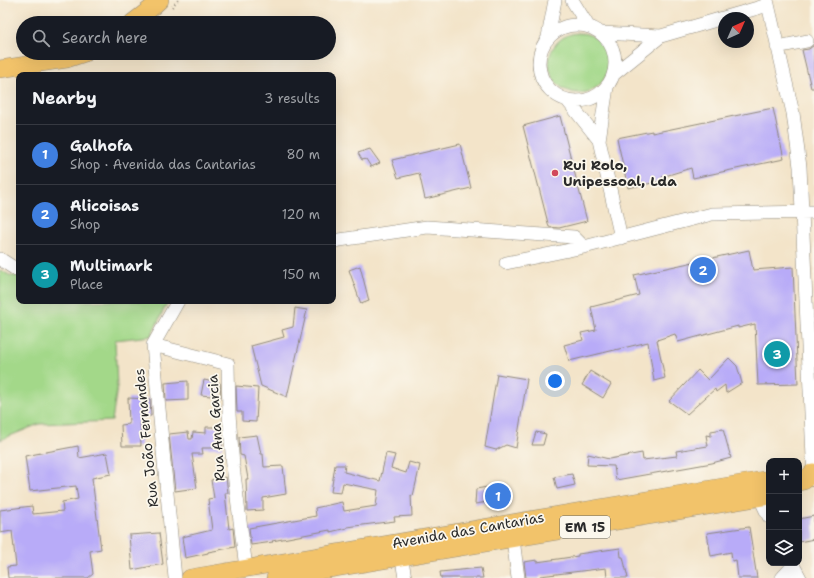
<!DOCTYPE html>
<html lang="en">
<head>
<meta charset="utf-8">
<style>
	:root { --surface:#171b24; --page:#20242c; --text:#f1f3f6; --muted:#9ea1a6; --line:#363941; --accent:#ea580c }
	body { margin:0; font-family:"Shantell Sans",sans-serif; background:var(--page); color:var(--text) }
	.controls { position:absolute; right:12px; bottom:12px; display:grid; overflow:hidden; border-radius:8px; box-shadow:0 4px 16px #0002 }
	.controls button { width:36px; height:36px; display:grid; place-items:center; padding:0; border:0; border-bottom:1px solid var(--line); background:var(--surface); color:var(--text); font:20px sans-serif }
	.compass { position:absolute; left:718px; top:12px; width:36px; height:36px; border-radius:50%; background:var(--surface); box-shadow:0 4px 16px #0002; rotate:45deg }
	.you { position:absolute; left:555px; top:381px; width:14px; height:14px; margin:-10px; border:3px solid #fff; border-radius:50%; background:#1a73e8; box-shadow:0 0 0 6px #1a73e833 }
	.badge { display:grid; place-items:center; width:26px; height:26px; border-radius:50%; background:var(--accent); color:#fff; font-size:13px; font-weight:700 }
	.pin { position:absolute; translate:-50% -50%; border:2px solid #fff; box-shadow:0 1px 4px #0006 }
	.list { margin:0; padding:0; list-style:none }
	h2 { display:flex; justify-content:space-between; align-items:center; height:52px; margin:0; padding:0 16px; font-size:17px }
	h2 small { font-size:13px; font-weight:400; color:var(--muted) }
	.list li { display:grid; grid-template-columns:26px 1fr auto; gap:12px; align-items:center; box-sizing:border-box; height:60px; padding:0 16px; border-top:1px solid var(--line) }
	.list b { display:block; font-size:15px; white-space:nowrap }
	.list p { margin:0; font-size:13px; white-space:nowrap; color:var(--muted) }
	.list em { font-size:13px; font-style:normal; color:var(--muted) }
	.icon { flex:none; width:22px; height:22px; fill:none; stroke:currentColor; stroke-width:2; stroke-linecap:round; stroke-linejoin:round }
	.map { position:relative; flex:none; width:814px; height:578px; overflow:hidden }
	.search { position:absolute; background:var(--surface); box-shadow:0 4px 16px #0002; left:16px; top:16px; width:320px; height:44px; display:flex; align-items:center; gap:10px; box-sizing:border-box; padding:0 14px; border-radius:22px; color:var(--muted); font-size:15px }
	.panel { position:absolute; background:var(--surface); box-shadow:0 4px 16px #0002; left:16px; top:72px; width:320px; height:232px; border-radius:8px }
	.map>svg:first-child { display:block }
	.green { fill:#a3d889; stroke:#67825a }
	.building { fill:#b8abf8 }
	.lines { fill:none; stroke-linecap:round; stroke-linejoin:round }
	.minor-casing { stroke:#8f887a; stroke-width:14 }
	.major-casing { stroke:#8f887a; stroke-width:18 }
	.path { stroke:#8f887a; stroke-width:2; stroke-dasharray:1 3; stroke-linecap:butt }
	.minor { stroke:#fff; stroke-width:13 }
	.major { stroke:#f2c36a; stroke-width:17 }
	.poi-dot { fill:#d1495b; stroke:#fbf7ec; stroke-width:1.5 }
	.labels { text-anchor:middle; dominant-baseline:central; stroke-width:3.5; stroke-linejoin:round; paint-order:stroke }
	.shield { fill:#fbf7ec; stroke:#696865; stroke-width:1 }
	.shield-label { font-size:13px; font-weight:bold; fill:#2b2b2b }
	.poi-label { font-size:14px; font-weight:bold; fill:#2b2b2b; stroke:#fbf7ec; text-anchor:start }
	.street-label { font-size:14px; fill:#2b2b2b; stroke:#fbf7ec }
</style>
</head>
<body>
<div class="map">
<svg width="814" height="578" viewBox="0 0 814 578">
	<rect width="100%" height="100%" fill="#fbf7ec"/>
	<filter id="ink" filterUnits="userSpaceOnUse"><feTurbulence type="fractalNoise" baseFrequency=".025" numOctaves="2"/><feDisplacementMap in="SourceGraphic" scale="8" xChannelSelector="R" yChannelSelector="G"/><feConvolveMatrix kernelMatrix="1 2 1 2 8 2 1 2 1" color-interpolation-filters="sRGB"/></filter>
	<filter id="wash" filterUnits="userSpaceOnUse"><feTurbulence type="fractalNoise" baseFrequency=".012" numOctaves="4" result="noise"/><feDisplacementMap in="SourceGraphic" scale="16" xChannelSelector="R" yChannelSelector="G"/><feGaussianBlur stdDeviation="0.9" result="paint"/><feColorMatrix in="noise" values="0 0 0 0 0 0 0 0 0 0 0 0 0 0 0 0 0 1.4 0 .05"/><feComposite in="paint" operator="in"/></filter>
	<g filter="url(#wash)">
		<rect width="100%" height="100%" fill="#f3e4c9"/>
		<path class="green" d="M549 63a30 30 0 1 1 60 0a30 30 0 1 1-60 0Z
			M 0,270 L 11,276 L 19,276 L 19,301 L 168,301 L 151,336 L 115,340 L 117,387 L 112,421 L 39,424 L 0,440 Z"/>
		<g id="blocks">
			<path class="building" d="M 814,45 L 814,88 L 811,88 L 802,50 L 809,49 Z
				M 773,108 L 784,159 L 693,178 L 691,168 L 662,177 L 662,181 L 628,188 L 617,138 L 652,131 L 652,133 Z
				M 560,116 L 587,221 L 559,228 L 549,227 L 523,126 Z
				M 460,144 L 471,188 L 425,199 L 419,173 L 398,178 L 392,160 Z
				M 370,149 L 380,163 L 371,167 L 366,159 L 362,160 L 358,153 Z
				M 749,250 L 753,270 L 793,267 L 798,384 L 758,385 L 755,324 L 738,328 L 738,326 L 678,342 L 675,334 L 657,340 L 665,378 L 654,381 L 648,342 L 569,361 L 564,345 L 583,340 L 581,333 L 596,330 L 591,307 L 639,295 L 634,275 Z
				M 360,266 L 369,301 L 361,304 L 349,270 Z
				M 295,308 L 307,310 L 287,397 L 261,386 L 251,346 L 284,337 L 282,330 L 293,327 Z
				M 729,358 L 737,366 L 742,383 L 726,393 L 725,385 L 716,392 L 715,389 L 687,414 L 669,401 L 698,370 L 708,380 Z
				M 590,371 L 611,384 L 603,398 L 582,385 Z
				M 497,374 L 527,379 L 516,448 L 506,445 L 496,450 L 485,447 Z
				M 204,380 L 220,383 L 221,397 L 201,395 Z
				M 188,381 L 188,400 L 166,401 L 165,383 Z
				M 236,386 L 258,388 L 256,422 L 242,421 L 242,412 L 237,412 Z
				M 128,398 L 150,399 L 151,416 L 140,416 L 141,446 L 122,446 L 121,425 L 129,424 Z
				M 206,427 L 222,427 L 222,448 L 202,448 L 203,454 L 192,454 L 197,488 L 175,491 L 169,434 L 188,432 L 189,439 L 192,439 L 193,432 L 206,433 Z
				M 723,429 L 731,458 L 712,463 L 616,480 L 614,466 L 587,465 L 588,454 L 609,459 L 642,453 L 643,460 L 677,456 L 676,451 L 708,446 L 706,435 L 711,436 L 711,431 Z
				M 536,432 L 546,434 L 543,445 L 532,445 Z
				M 257,435 L 261,454 L 263,454 L 264,467 L 283,466 L 286,494 L 263,498 L 263,510 L 247,511 L 246,479 L 248,479 L 244,456 L 240,455 L 239,437 Z
				M 78,446 L 79,458 L 107,453 L 111,474 L 92,478 L 101,549 L 90,551 L 93,574 L 88,578 L 8,578 L 7,567 L 16,566 L 12,531 L 0,533 L 0,510 L 32,506 L 33,514 L 63,511 L 62,502 L 78,499 L 76,486 L 30,491 L 25,456 Z
				M 386,453 L 395,455 L 391,468 L 406,473 L 409,462 L 420,465 L 413,496 L 411,495 L 412,516 L 394,517 L 395,521 L 347,527 L 347,528 L 330,532 L 330,530 L 272,541 L 273,542 L 251,545 L 249,528 L 316,516 L 315,508 L 342,502 L 344,511 L 376,506 L 378,490 L 343,483 L 341,493 L 331,492 L 335,465 L 345,465 L 344,472 L 380,481 Z
				M 572,474 L 575,485 L 557,489 L 554,477 Z
				M 226,477 L 228,493 L 225,493 L 229,529 L 233,528 L 235,547 L 208,552 L 208,553 L 185,558 L 182,537 L 212,530 L 208,499 L 214,498 L 211,480 Z
				M 499,485 L 502,500 L 475,504 L 476,489 Z
				M 814,516 L 814,539 L 799,542 L 799,519 Z
				M 749,527 L 757,578 L 738,578 L 736,560 L 732,561 L 731,552 L 711,556 L 707,533 Z
				M 159,533 L 163,564 L 132,570 L 129,535 Z
				M 620,548 L 621,557 L 623,557 L 628,578 L 607,578 L 606,568 L 540,576 L 540,578 L 526,578 L 524,562 L 537,560 L 537,562 L 558,559 L 578,556 L 578,554 Z
				M 481,568 L 483,578 L 441,578 L 440,572 Z"/>
		</g>
	</g>
	<g filter="url(#ink)">
		<use href="#blocks" fill-opacity="0" stroke="#8f887a" stroke-width="1"/>
		<g class="lines">
			<defs>
				<path id="minor" d="M 572,0 L 588,26
					M 767,0 L 793,113 L 800,167 L 814,480
					M539 63a38 38 0 1 1 76 0a38 38 0 1 1-76 0Z
					M 601,33 L 661,36 L 768,5
					M 548,37 L 555,0
					M 777,47 L 807,41
					M 614,74 L 661,36
					M 607,87 L 599,140 L 621,238
					M 567,100 L 599,140
					M 333,241 L 427,227 L 574,237 L 584,247
					M 0,259 L 17,270 L 19,269
					M 506,263 L 584,247 L 712,214 L 814,212
					M 153,345 L 228,364 L 229,414 L 233,466 L 246,568
					M 760,498 L 769,517
					M 513,539 L 518,578
					M 400,548 L 405,578
					M 792,563 L 800,578
					M 175,578 L 153,345 L 178,301
					M 782,578 L 793,566"/>
				<path id="major" d="M 132,23 L 149,10 L 160,0
					M 0,69 L 67,59 L 85,53
					M 799,482 L 804,481 L 813,472
					M 190,578 L 769,479
					M 275,578 L 769,496"/>
			</defs>
			<use href="#minor" class="minor-casing"/>
			<use href="#major" class="major-casing"/>
			<path class="path" d="M 172,7 L 178,0
				M 97,56 L 105,53"/>
			<use href="#minor" class="minor"/>
			<use href="#major" class="major"/>
		</g>
	</g>
	<circle class="poi-dot" cx="555" cy="173" r="4"/>
	<g class="labels">
		<rect class="shield" x="560" y="516" width="50" height="22" rx="3"/>
		<g class="shield-label">
			<text x="585" y="527">EM 15</text>
		</g>
		<g class="poi-label">
			<text x="563" y="165">Rui Rolo,<tspan x="563" dy="16">Unipessoal, Lda</tspan></text>
		</g>
		<g class="street-label">
			<text transform="translate(216 428) rotate(-94)">Rua Ana Garcia</text>
			<text transform="translate(146 438) rotate(-96)">Rua João Fernandes</text>
			<text transform="translate(468 530) rotate(-10)">Avenida das Cantarias</text>
		</g>
	</g>
</svg>
<div class="controls">
<button>+</button>
<button>−</button>
<button><svg class="icon" aria-label="layers" viewBox="0 0 24 24"><path d="M12 4l9 5-9 5-9-5zM3 14l9 5 9-5"/></svg></button>
</div>
<svg class="compass" viewBox="-18 -18 36 36"><path d="M0-13l5 13h-10z" fill="#e53935"/><path d="M0 13l5-13h-10z" fill="#9ea1a6"/></svg>
<div class="you"></div>
<div class="pin badge" style="left:498px;top:496px;background:#3f7fe0">1</div>
<div class="pin badge" style="left:703px;top:270px;background:#3f7fe0">2</div>
<div class="pin badge" style="left:777px;top:354px;background:#0f9aa8">3</div>
<div class="search"><svg class="icon" aria-label="search" viewBox="0 0 24 24"><circle cx="10" cy="10" r="6"/><path d="M15 15l6 6"/></svg>Search here</div>
<section class="panel">
<h2>Nearby<small>3 results</small></h2>
<ul class="list">
<li><span class="badge" style="background:#3f7fe0">1</span><div><b>Galhofa</b><p>Shop · Avenida das Cantarias</p></div><em>80 m</em></li>
<li><span class="badge" style="background:#3f7fe0">2</span><div><b>Alicoisas</b><p>Shop</p></div><em>120 m</em></li>
<li><span class="badge" style="background:#0f9aa8">3</span><div><b>Multimark</b><p>Place</p></div><em>150 m</em></li>
</ul>
</section>
</div>
</body>
</html>
